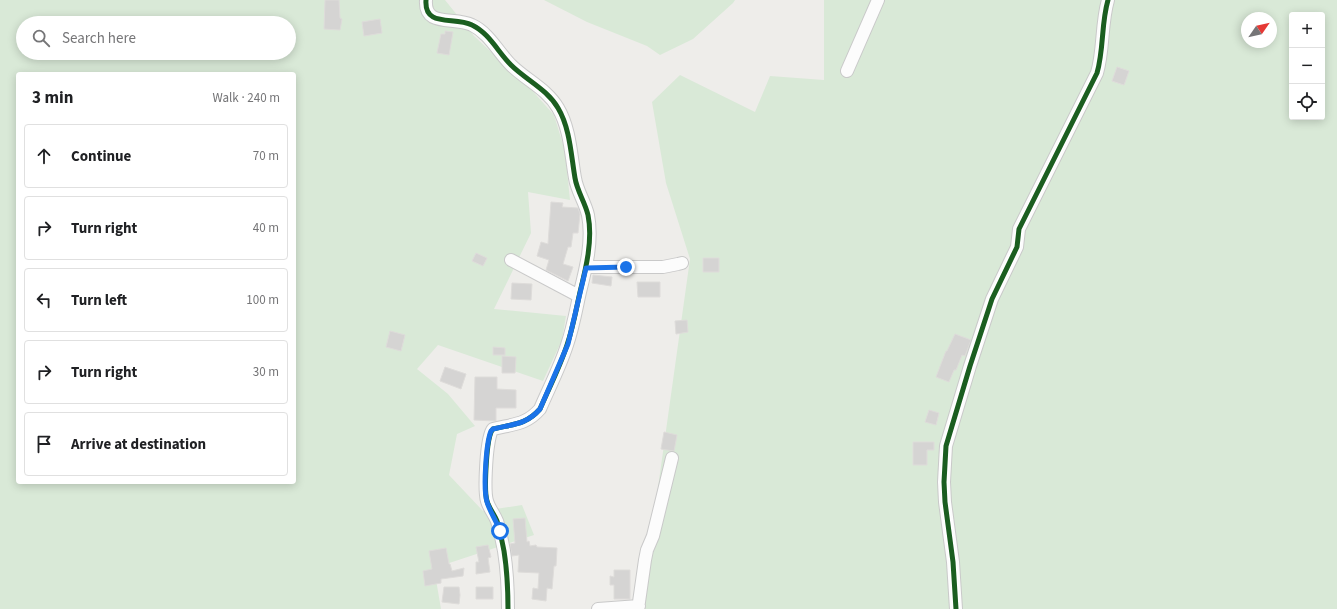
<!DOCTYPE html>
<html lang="en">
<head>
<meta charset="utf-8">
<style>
	:root { --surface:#fff; --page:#f6f6f6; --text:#202124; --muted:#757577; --line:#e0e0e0 }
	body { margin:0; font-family:"Source Sans 3",sans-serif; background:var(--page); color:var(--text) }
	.controls { position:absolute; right:12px; top:12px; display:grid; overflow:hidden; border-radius:4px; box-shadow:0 2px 10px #0003 }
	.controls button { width:36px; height:36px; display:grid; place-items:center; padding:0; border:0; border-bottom:1px solid var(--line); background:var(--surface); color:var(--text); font:20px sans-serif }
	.compass { position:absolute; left:1241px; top:12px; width:36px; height:36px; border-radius:50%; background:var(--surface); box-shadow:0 2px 10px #0003; rotate:56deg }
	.stop { position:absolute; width:12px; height:12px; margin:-9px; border:3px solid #1a73e8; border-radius:50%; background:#fff }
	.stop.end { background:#1a73e8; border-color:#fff; box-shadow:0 1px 4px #0008 }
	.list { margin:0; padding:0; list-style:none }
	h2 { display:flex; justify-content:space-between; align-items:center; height:52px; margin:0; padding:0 16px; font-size:17px }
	h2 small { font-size:13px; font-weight:400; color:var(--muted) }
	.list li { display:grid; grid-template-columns:26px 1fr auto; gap:12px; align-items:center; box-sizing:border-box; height:64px; margin:0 8px 8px; padding:0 8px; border:1px solid var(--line); border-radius:4px }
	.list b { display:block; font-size:15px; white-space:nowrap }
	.list em { font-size:13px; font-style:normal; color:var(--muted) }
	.icon { flex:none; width:22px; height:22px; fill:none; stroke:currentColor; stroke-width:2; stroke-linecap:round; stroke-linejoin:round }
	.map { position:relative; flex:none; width:1337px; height:609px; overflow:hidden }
	.search { position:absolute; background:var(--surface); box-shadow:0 2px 10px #0003; left:16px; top:16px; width:280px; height:44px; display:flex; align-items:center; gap:10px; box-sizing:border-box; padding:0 14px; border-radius:22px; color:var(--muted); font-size:15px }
	.panel { position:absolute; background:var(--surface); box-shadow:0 2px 10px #0003; left:16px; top:72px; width:280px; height:412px; border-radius:4px }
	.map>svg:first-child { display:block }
	.green { fill:#d9e9d7; fill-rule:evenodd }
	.building { fill:#d5d4d3; stroke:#dedcda }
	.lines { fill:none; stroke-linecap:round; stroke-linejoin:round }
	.minor-casing { stroke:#c9c9c9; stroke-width:14 }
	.minor { stroke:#fcfcfc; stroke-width:12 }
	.cycleway-casing { stroke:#fff; stroke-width:8 }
	.cycleway { stroke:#1b5e20; stroke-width:5 }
	.route { stroke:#1a73e8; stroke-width:5 }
</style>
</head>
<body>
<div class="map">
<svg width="1337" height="609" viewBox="0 0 1337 609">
	<rect width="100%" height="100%" fill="#eeedea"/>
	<path class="green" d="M 0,0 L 445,0 L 474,36 L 529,87 L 554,115 L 565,151 L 570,200 L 528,192 L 531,233 L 494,309 L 566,316 L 562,340 L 543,381 L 438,345 L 417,369 L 448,394 L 475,426 L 457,434 L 449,475 L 483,511 L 522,505 L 534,535 L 434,568 L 441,609 L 0,609 ZM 23,23 L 289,23 L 289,53 L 23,53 ZM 18,74 L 294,74 L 294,482 L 18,482 Z
		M 544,0 L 735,0 L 733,3 L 693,39 L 660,55 L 647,46 L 587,22 Z
		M 824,0 L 1337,0 L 1337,609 L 641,609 L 690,259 L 666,183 L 652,102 L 680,75 L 755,112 L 770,76 L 824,80 ZM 1292,15 L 1322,15 L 1322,117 L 1292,117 ZM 1247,18 L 1271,18 L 1271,42 L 1247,42 Z"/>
	<path class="building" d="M 325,0 L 339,0 L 340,18 L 342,19 L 340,30 L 324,29 Z
		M 380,19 L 382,33 L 364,36 L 362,22 Z
		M 445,31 L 453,32 L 449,55 L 437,53 L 441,34 L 445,34 Z
		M 1117,67 L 1129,71 L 1124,85 L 1112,81 Z
		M 551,202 L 563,203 L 562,207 L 578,208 L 580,214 L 578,233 L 573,233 L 571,247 L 568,247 L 563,264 L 573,267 L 568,281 L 546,270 L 549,260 L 537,256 L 541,242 L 548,244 Z
		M 476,253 L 487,258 L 483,266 L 472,261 Z
		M 703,258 L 719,258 L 719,272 L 703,272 Z
		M 593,275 L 612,277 L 611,286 L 592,283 Z
		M 637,282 L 660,282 L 660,297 L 638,297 Z
		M 512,283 L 532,284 L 531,300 L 511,299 Z
		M 687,320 L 688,332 L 676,334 L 675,321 Z
		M 390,331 L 405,335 L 401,351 L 386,347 Z
		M 955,334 L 971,340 L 965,356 L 962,355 L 956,370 L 954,370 L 949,382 L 936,377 L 946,351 L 947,351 Z
		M 493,347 L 505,348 L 505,355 L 493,355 Z
		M 502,356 L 516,357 L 515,373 L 502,373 Z
		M 445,367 L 466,374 L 461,389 L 440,381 Z
		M 475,377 L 497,377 L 497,389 L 516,390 L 516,408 L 496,408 L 496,421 L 474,420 Z
		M 929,410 L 939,413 L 936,425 L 925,422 Z
		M 664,432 L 677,435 L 674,451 L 661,449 Z
		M 913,442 L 934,442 L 934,450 L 927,450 L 927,465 L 913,465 Z
		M 525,518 L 527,542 L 529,541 L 530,546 L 536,545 L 537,547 L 557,548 L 556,566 L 554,566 L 552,589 L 547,588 L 546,601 L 532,599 L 533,588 L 538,589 L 539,573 L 518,572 L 519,555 L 512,556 L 510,544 L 515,543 L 513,519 Z
		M 488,545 L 491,557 L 488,558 L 490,572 L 476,574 L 476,562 L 479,562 L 476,547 Z
		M 446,548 L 449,564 L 450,564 L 452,571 L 464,568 L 463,576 L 441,579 L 441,583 L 425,586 L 423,571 L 432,569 L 429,551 Z
		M 614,570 L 630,570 L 630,599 L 614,599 L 614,585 L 610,585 L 610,576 L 614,577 Z
		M 444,587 L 459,587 L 460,595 L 459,604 L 442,602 Z
		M 476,587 L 493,587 L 493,599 L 476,599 Z"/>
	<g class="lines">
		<defs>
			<path id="minor" d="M 426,0 C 424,28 454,16 472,25 C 489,33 498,52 511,65 C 526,80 547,89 558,108 C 570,128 571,155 575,178 C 577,191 585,202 588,215 C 593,240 586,268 580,292 C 576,310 573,328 567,345 C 560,367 549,388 540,409 C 526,425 513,424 493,429 C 486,436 484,491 487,501 C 489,508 494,514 497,521 C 500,530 502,541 504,551 C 507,570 508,589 508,609
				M 847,71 L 878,0
				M 511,260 L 579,296
				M 586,267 L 663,267 L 678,264 L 682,263
				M 598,609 L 639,606
				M 638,609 L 645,560 L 647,550 L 653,536 L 672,458
				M 956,609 L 953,562 L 945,502 L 944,482 L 946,446 L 970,366 L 992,299 L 1017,247 L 1019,229 L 1097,73 C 1104,49 1101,24 1108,0"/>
		</defs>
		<use href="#minor" class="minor-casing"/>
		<use href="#minor" class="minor"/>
		<defs>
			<path id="cycleway" d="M 426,0 C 424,28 454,16 472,25 C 489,33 498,52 511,65 C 526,80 547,89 558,108 C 570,128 571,155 575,178 C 577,191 585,202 588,215 C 593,240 586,268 580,292 C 576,310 573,328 567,345 C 560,367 549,388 540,409 C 526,425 513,424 493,429 C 486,436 484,491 487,501 C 489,508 494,514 497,521 C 500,530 502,541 504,551 C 507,570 508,589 508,609
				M 956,609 L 953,562 L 945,502 L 944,482 L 946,446 L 970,366 L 992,299 L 1017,247 L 1019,229 L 1097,73 C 1104,49 1101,24 1108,0"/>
		</defs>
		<use href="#cycleway" class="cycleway-casing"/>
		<use href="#cycleway" class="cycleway"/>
	</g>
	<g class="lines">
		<path class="route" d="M 500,531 C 496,520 490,512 487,502 C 483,489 486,443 491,431 L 493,429 C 513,424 526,425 540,409 L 568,344 L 586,268 L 626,267"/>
	</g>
</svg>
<div class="controls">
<button>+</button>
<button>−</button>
<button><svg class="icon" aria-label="locate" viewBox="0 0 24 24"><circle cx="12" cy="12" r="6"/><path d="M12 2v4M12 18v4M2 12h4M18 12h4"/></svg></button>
</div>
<svg class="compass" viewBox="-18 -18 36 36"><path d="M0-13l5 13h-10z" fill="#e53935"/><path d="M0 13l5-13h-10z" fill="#757577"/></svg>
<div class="stop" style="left:500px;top:531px"></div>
<div class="stop end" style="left:626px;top:267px"></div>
<div class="search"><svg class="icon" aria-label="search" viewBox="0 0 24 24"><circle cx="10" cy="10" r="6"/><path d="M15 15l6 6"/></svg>Search here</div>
<section class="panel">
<h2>3 min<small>Walk · 240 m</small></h2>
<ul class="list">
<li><svg class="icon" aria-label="ahead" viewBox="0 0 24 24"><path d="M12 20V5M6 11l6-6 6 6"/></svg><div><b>Continue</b></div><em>70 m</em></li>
<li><svg class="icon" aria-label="right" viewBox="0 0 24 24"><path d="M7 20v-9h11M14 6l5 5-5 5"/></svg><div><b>Turn right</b></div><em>40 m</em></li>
<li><svg class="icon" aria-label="left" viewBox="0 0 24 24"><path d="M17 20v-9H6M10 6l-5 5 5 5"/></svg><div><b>Turn left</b></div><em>100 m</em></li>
<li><svg class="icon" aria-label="right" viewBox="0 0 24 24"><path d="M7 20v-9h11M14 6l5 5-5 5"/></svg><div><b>Turn right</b></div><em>30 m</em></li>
<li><svg class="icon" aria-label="arrive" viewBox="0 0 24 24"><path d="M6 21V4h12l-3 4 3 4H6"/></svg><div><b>Arrive at destination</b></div></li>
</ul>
</section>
</div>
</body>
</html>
